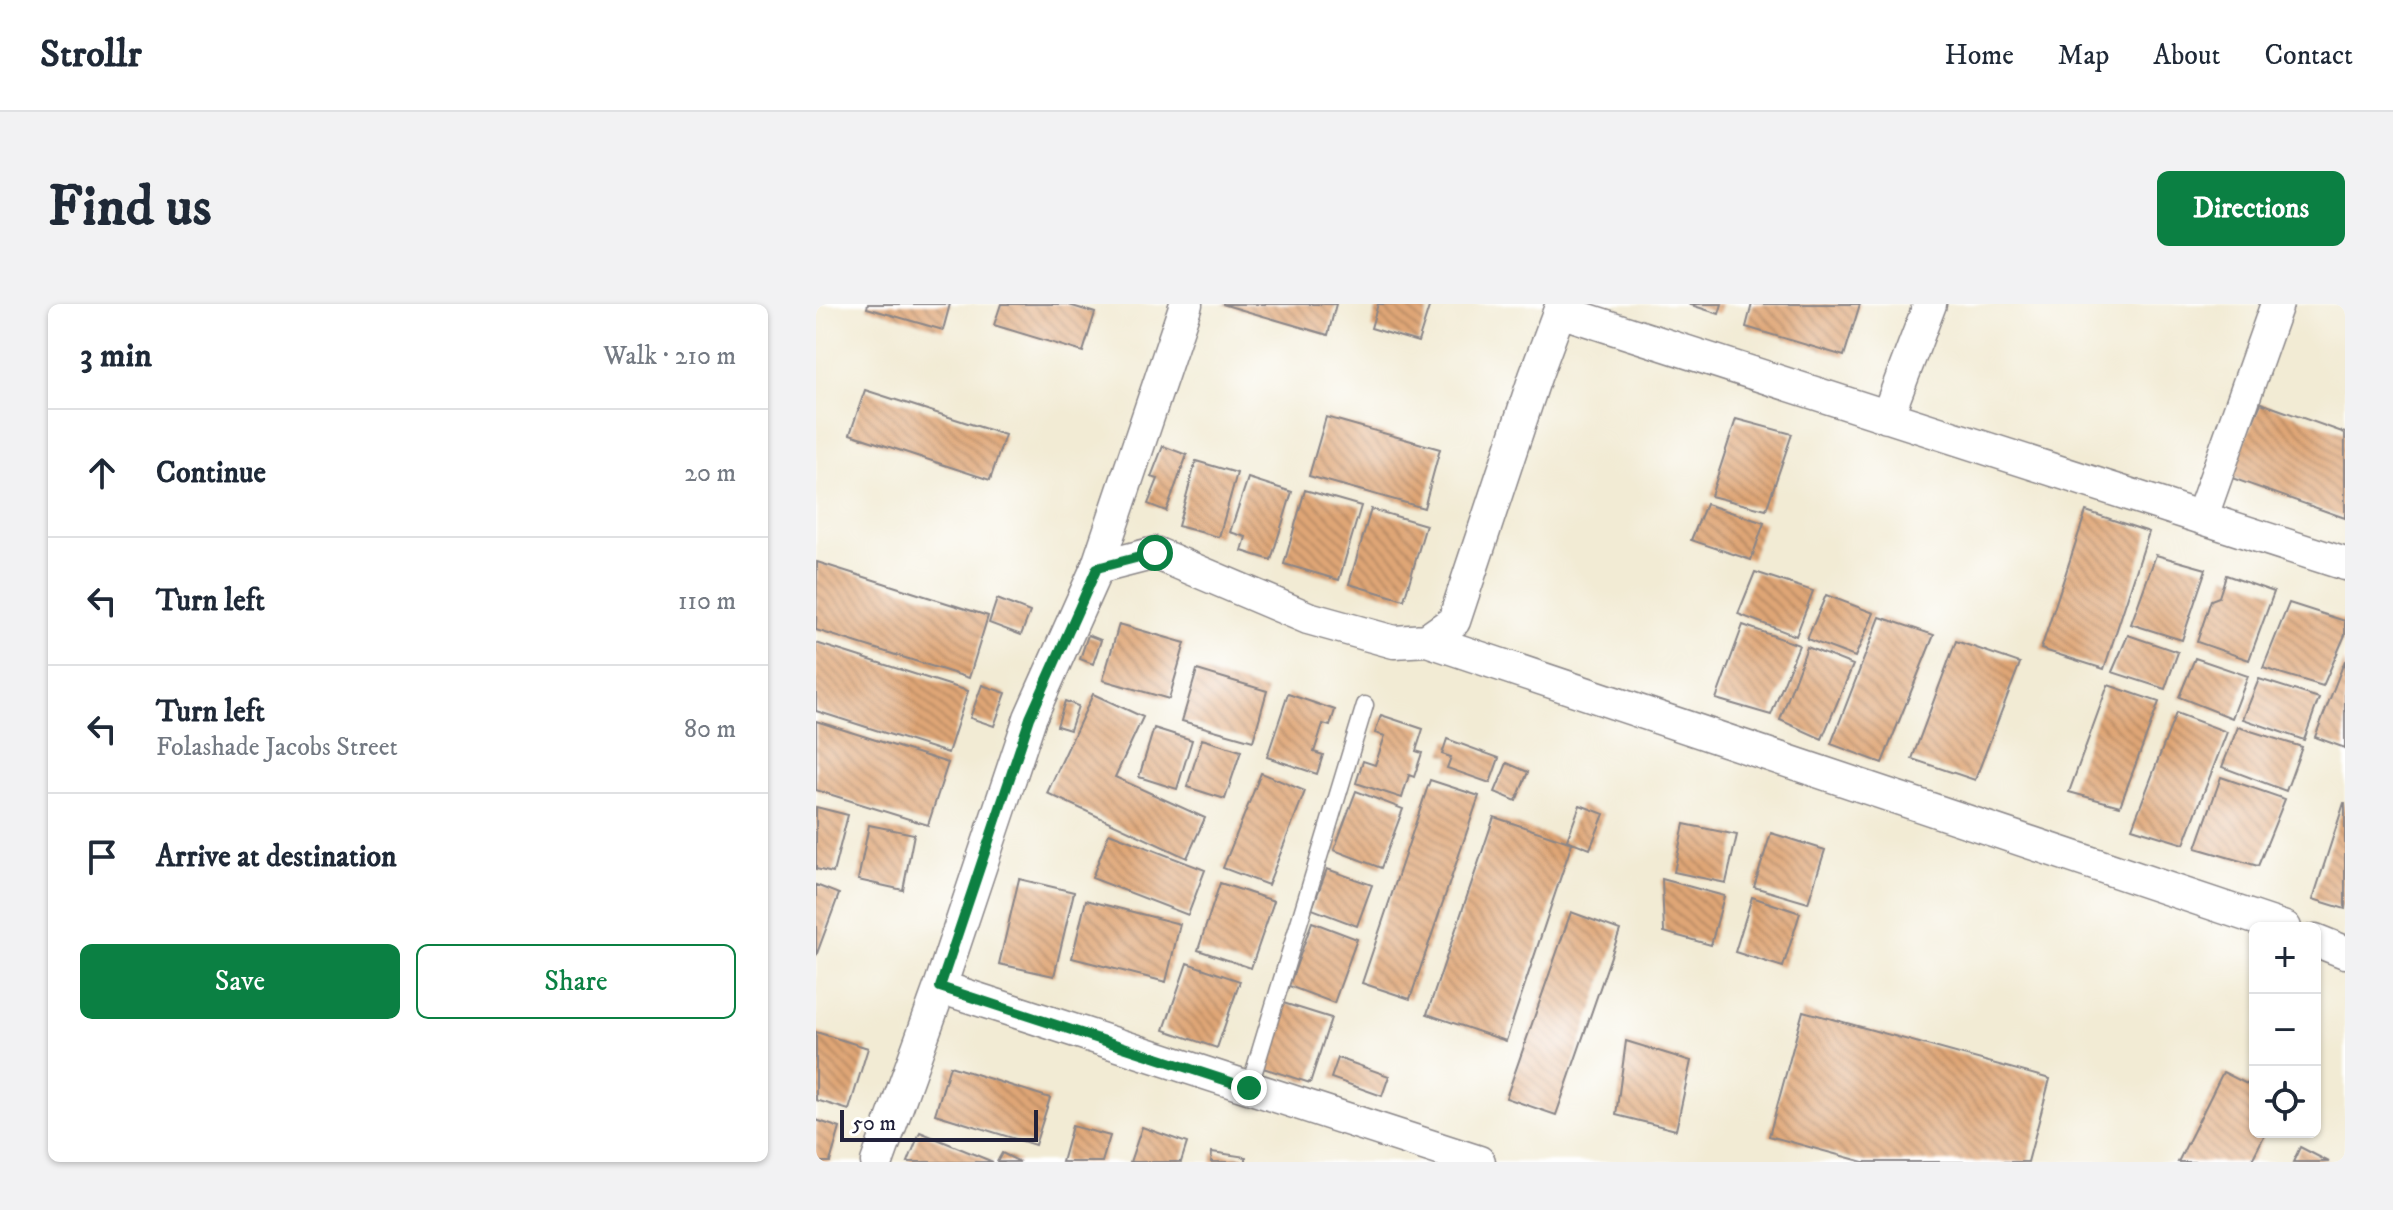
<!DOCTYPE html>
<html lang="en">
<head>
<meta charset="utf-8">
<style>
	:root { --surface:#fff; --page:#f2f2f3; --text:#1f2937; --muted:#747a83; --line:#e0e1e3; --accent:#0b8043 }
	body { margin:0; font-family:"IM FELL DW Pica",serif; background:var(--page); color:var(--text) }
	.controls { position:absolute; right:24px; bottom:24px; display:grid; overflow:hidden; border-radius:12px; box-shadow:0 2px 6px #0004 }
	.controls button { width:72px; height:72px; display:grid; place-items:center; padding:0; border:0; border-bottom:2px solid var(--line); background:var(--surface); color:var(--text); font:40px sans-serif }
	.scale { position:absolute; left:24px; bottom:20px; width:198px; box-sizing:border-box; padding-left:8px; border:4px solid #22223b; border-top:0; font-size:22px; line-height:28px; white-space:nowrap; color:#22223b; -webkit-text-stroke:6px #fff; paint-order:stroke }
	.stop { position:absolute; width:24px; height:24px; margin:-18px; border:6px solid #0b8043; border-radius:50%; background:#fff }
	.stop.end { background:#0b8043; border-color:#fff; box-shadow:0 2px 8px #0008 }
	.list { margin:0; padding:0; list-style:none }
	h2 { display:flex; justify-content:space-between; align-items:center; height:104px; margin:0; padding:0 32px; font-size:34px }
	h2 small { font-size:26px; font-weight:400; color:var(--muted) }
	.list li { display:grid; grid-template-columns:52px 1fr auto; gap:24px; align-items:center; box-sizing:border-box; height:128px; padding:0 32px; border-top:2px solid var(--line) }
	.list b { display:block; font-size:30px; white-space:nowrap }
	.list p { margin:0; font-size:26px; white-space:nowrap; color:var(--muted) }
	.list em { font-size:26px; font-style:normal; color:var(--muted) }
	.actions { display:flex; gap:16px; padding:24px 32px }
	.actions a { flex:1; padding:18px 0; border:2px solid var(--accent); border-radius:12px; text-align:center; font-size:28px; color:var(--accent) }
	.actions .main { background:var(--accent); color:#fff }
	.icon { flex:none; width:44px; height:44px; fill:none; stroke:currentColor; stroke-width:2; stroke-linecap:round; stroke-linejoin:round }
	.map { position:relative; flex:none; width:1529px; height:858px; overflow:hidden; border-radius:12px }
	header { display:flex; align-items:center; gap:48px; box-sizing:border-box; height:112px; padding:0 40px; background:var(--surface); border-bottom:2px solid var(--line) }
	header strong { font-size:38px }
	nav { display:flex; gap:44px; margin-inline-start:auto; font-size:28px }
	.intro { display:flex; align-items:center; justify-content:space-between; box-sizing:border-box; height:192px; padding:0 48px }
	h1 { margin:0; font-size:56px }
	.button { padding:20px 36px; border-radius:12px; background:var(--accent); color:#fff; font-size:28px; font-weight:700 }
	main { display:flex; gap:48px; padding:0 48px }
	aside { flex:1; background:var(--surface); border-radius:12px; box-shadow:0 2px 6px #0004 }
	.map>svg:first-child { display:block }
	.building { fill:url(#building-back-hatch) }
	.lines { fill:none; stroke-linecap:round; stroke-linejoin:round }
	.lane-casing { stroke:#8a8688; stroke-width:19 }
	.street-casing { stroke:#8a8688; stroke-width:35 }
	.lane { stroke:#fff; stroke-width:16 }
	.street { stroke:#fff; stroke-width:32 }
	.route { stroke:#0b8043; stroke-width:10 }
</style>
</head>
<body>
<header>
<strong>Strollr</strong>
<nav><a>Home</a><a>Map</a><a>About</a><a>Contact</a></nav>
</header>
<div class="intro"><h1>Find us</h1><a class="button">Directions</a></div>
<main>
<aside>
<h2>3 min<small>Walk · 210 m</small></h2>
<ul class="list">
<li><svg class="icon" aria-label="ahead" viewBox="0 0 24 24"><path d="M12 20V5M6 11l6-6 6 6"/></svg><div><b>Continue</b></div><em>20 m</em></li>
<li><svg class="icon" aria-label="left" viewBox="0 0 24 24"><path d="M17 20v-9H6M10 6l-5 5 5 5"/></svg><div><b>Turn left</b></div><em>110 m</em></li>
<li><svg class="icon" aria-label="left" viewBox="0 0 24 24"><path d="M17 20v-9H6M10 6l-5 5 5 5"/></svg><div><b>Turn left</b><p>Folashade Jacobs Street</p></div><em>80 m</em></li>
<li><svg class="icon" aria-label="arrive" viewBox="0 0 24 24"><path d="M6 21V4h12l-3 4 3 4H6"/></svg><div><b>Arrive at destination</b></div></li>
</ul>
<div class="actions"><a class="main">Save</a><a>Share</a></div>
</aside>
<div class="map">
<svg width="1529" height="858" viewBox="0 0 1529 858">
	<defs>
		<pattern id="building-back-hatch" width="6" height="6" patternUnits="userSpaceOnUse" patternTransform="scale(2)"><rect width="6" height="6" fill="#dfa676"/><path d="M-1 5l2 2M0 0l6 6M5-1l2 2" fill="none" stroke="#b48762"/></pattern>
	</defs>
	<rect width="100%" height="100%" fill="#fff"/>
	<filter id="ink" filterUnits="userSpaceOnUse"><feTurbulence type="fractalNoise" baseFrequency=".0125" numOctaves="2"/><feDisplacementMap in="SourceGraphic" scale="16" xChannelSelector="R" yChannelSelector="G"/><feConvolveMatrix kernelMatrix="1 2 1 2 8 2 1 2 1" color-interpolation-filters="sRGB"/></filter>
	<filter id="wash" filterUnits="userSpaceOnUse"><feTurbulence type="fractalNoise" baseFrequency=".006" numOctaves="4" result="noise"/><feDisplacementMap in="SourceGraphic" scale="32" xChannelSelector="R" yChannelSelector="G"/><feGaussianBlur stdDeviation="1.8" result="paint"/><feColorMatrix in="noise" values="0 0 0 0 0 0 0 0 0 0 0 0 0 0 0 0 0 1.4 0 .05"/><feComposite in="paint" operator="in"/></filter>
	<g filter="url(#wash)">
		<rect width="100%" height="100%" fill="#f2ebd4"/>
		<g id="blocks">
			<path class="building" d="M 52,0 L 134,0 L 127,26 L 51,4 Z
				M 185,0 L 250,0 L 279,9 L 267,48 L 178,21 Z
				M 406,0 L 520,0 L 512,31 Z
				M 562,0 L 614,0 L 602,38 L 555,24 Z
				M 872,0 L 906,0 L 903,10 Z
				M 936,0 L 1044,0 L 1028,52 L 930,23 Z
				M 49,86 L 189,131 L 174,176 L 34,130 Z
				M 1445,99 L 1529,129 L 1529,214 L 1413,173 Z
				M 510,113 L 624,145 L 608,204 L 493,172 Z
				M 920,115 L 976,130 L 950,206 L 895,192 Z
				M 347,142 L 371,151 L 350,207 L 332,200 L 342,175 L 335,173 Z
				M 380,157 L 421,169 L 403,233 L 362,222 Z
				M 432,174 L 476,188 L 455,256 L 426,247 L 430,233 L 414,228 Z
				M 489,186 L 545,202 L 523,276 L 468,260 Z
				M 890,200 L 948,219 L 935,256 L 875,236 Z
				M 555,205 L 610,221 L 588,296 L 533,280 Z
				M 1270,207 L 1333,228 L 1288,365 L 1225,345 Z
				M 1340,251 L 1390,265 L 1366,336 L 1315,320 Z
				M 1,258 L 172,312 L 153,374 L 0,326 Z
				M 939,268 L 997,287 L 980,332 L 922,310 Z
				M 1410,271 L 1458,288 L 1433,356 L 1381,338 L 1395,296 L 1403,293 Z
				M 1010,291 L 1058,309 L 1039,353 L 991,335 Z
				M 181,295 L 214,308 L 205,331 L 173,319 Z
				M 1473,299 L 1529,317 L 1529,331 L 1507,382 L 1447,364 Z
				M 1064,313 L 1118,331 L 1066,459 L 1015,440 Z
				M 303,320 L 369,339 L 353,395 L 287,376 Z
				M 927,321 L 983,341 L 955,411 L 900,395 Z
				M 272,331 L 285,336 L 277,360 L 264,355 Z
				M 1312,331 L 1362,348 L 1349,385 L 1296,368 Z
				M 1140,337 L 1204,359 L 1159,476 L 1096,455 Z
				M 0,339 L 152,387 L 132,449 L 0,407 Z
				M 991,343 L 1037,361 L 1006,435 L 964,416 Z
				M 1379,354 L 1432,372 L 1416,414 L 1363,393 Z
				M 1529,356 L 1529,444 L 1499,433 Z
				M 381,366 L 451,387 L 437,437 L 366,417 Z
				M 1443,375 L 1503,394 L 1488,436 L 1427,415 Z
				M 166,381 L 190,389 L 178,422 L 154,414 Z
				M 1292,381 L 1343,398 L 1304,502 L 1253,488 Z
				M 277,390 L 327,413 L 299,473 L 389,514 L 371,554 L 231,489 Z
				M 472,390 L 519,406 L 514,422 L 507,420 L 498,448 L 507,451 L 501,470 L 451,453 Z
				M 249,397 L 262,402 L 254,426 L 241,422 Z
				M 1360,409 L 1411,428 L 1368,540 L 1316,524 Z
				M 565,411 L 607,425 L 600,447 L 606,449 L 598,473 L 593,471 L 586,494 L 540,479 L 547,457 L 559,461 L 569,432 L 559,429 Z
				M 0,417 L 132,459 L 112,521 L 0,486 Z
				M 1422,423 L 1486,443 L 1470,487 L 1406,463 Z
				M 338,424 L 376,436 L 361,485 L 323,473 Z
				M 386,435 L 425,447 L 409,495 L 371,483 Z
				M 631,435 L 683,454 L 674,479 L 631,464 L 635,453 L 626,450 Z
				M 691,459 L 712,468 L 700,497 L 679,488 Z
				M 445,469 L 489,487 L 452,581 L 407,564 Z
				M 1405,473 L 1469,495 L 1442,562 L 1380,544 Z
				M 614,476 L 663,492 L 594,695 L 546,679 Z
				M 540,487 L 587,505 L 565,564 L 518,546 Z
				M 1528,499 L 1529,499 L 1529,605 L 1497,595 Z
				M 764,501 L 788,510 L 774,545 L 751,536 Z
				M 0,503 L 32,511 L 17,569 L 0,565 Z
				M 678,513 L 756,539 L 690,737 L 611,710 Z
				M 868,520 L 921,531 L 910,579 L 858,568 Z
				M 53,521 L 98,530 L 87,586 L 42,576 Z
				M 293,529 L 389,566 L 372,611 L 276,574 Z
				M 955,529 L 1009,546 L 992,599 L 938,583 Z
				M 511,565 L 556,581 L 541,622 L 496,605 Z
				M 203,575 L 258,588 L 238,672 L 183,660 Z
				M 846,575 L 908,592 L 895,641 L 848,628 Z
				M 404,579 L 458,597 L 435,664 L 382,646 Z
				M 0,581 L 23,590 L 0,652 Z
				M 936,593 L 984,609 L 967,663 L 919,648 Z
				M 270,596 L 364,620 L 350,678 L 256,654 Z
				M 755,608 L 804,626 L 740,811 L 690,794 Z
				M 496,618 L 541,635 L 518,699 L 473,682 Z
				M 371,659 L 424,677 L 401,744 L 348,726 Z
				M 464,698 L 515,714 L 494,779 L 444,763 Z
				M 987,707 L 1234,775 L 1212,858 L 1048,858 L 953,832 Z
				M 0,728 L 52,744 L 33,806 L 0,796 Z
				M 810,737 L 875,757 L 860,826 L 800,811 Z
				M 522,754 L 573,772 L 566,792 L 515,774 Z
				M 134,762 L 234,794 L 219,841 L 119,810 Z
				M 1407,768 L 1439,784 L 1439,828 L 1450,828 L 1435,858 L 1362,858 Z
				M 0,816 L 24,824 L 14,858 L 0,858 Z
				M 256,822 L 294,832 L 286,858 L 246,858 Z
				M 326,823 L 371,839 L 365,858 L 314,858 Z
				M 104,828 L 177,858 L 92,858 Z
				M 1484,843 L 1513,858 L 1477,858 Z
				M 396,848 L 430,853 L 430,858 L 395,858 Z
				M 186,849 L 204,858 L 181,858 Z"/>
		</g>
	</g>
	<g filter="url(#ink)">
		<use href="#blocks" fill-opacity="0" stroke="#8a8688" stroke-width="2"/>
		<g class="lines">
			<defs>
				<path id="lane" d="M 433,784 L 549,401"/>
				<path id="street" d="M 744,7 L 1529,260
					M 1071,113 L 1114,0
					M 1386,212 L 1461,0
					M 281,264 L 370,0
					M 611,336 L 1469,624
					M 1499,636 L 1529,648
					M 124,683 L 663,858
					M 61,858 L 124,683 L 214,414 L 281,264 L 339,249 L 492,314 L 578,338 L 611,336 L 638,317 L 719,73 L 746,0"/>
			</defs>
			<use href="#lane" class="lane-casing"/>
			<use href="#street" class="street-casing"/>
			<use href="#lane" class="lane"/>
			<use href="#street" class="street"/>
		</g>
	</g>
	<g class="lines" filter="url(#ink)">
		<path class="route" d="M 339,249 L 281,264 L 214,414 L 124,683 L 433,784"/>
	</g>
</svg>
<div class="controls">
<button>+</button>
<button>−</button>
<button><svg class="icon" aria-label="locate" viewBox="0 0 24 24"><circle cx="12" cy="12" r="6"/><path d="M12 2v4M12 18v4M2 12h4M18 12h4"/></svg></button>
</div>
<div class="scale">50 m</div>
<div class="stop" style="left:339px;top:249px"></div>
<div class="stop end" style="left:433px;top:784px"></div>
</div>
</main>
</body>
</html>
